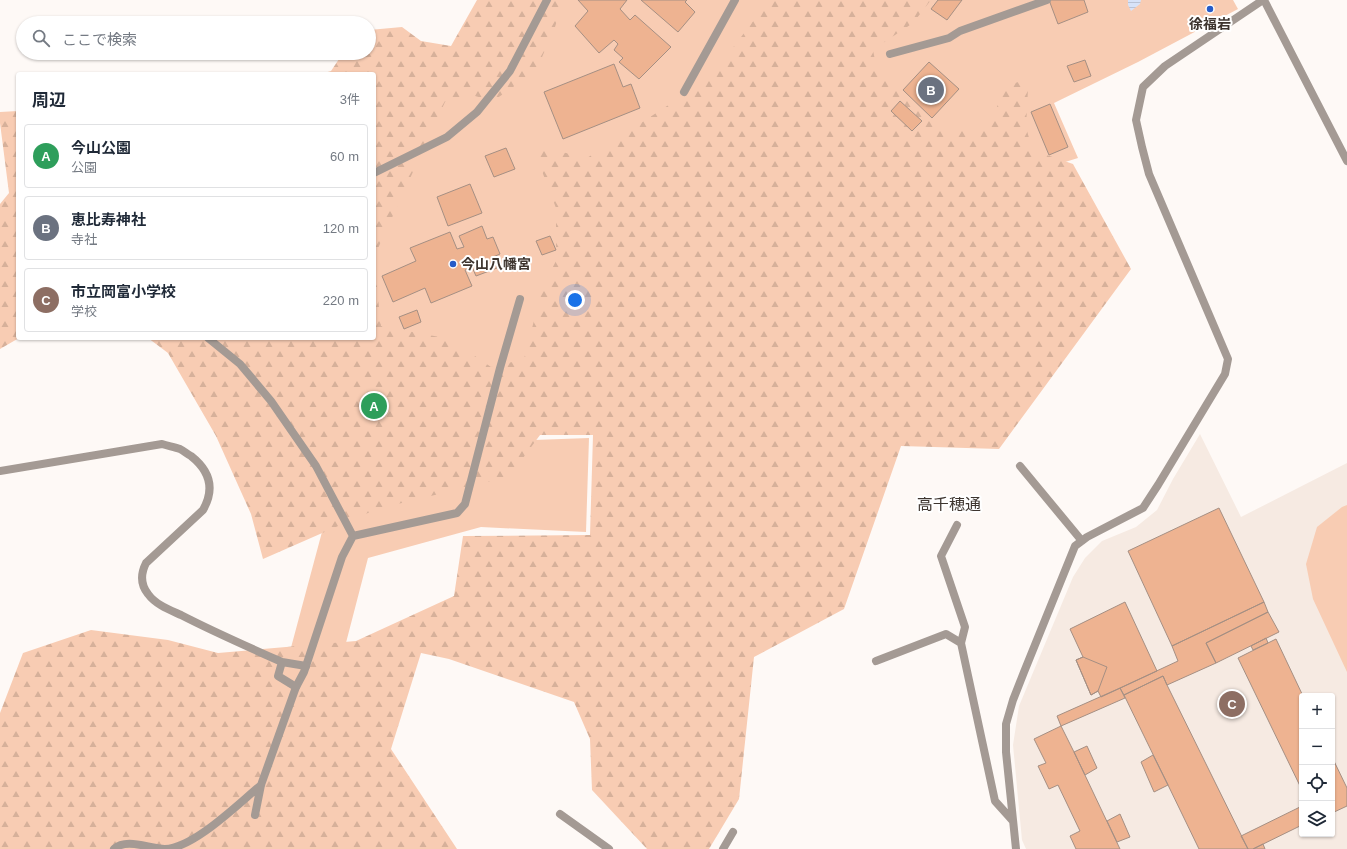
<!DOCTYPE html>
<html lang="ja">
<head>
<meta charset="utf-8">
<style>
	:root { --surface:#fff; --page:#f6f6f7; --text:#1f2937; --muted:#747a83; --line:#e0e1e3; --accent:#db2777 }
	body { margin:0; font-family:Helvetica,"Noto Sans JP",sans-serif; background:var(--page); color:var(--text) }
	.controls { position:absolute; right:12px; bottom:12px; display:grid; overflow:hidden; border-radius:4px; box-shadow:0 1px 3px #0004 }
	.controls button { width:36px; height:36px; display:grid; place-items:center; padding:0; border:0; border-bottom:1px solid var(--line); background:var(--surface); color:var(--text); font:20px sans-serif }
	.you { position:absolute; left:575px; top:300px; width:14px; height:14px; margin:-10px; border:3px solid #fff; border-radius:50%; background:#1a73e8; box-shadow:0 0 0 6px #1a73e833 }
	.badge { display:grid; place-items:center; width:26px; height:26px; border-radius:50%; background:var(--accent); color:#fff; font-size:13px; font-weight:700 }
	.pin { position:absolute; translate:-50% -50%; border:2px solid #fff; box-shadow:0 1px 4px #0006 }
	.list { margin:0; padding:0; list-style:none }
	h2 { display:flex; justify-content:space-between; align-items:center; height:52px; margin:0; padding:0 16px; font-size:17px }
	h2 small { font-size:13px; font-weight:400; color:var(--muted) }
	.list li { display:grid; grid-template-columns:26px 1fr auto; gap:12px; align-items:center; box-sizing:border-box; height:64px; margin:0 8px 8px; padding:0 8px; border:1px solid var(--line); border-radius:4px }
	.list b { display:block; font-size:15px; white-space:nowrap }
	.list p { margin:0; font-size:13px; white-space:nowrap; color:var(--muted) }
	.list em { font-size:13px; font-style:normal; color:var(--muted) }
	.icon { flex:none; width:22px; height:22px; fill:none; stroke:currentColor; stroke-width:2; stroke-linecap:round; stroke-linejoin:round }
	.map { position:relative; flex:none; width:1347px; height:849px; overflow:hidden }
	.search { position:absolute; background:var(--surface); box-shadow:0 1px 3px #0004; left:16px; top:16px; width:360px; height:44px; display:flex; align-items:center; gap:10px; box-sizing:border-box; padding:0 14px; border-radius:22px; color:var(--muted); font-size:15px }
	.panel { position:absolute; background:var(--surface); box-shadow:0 1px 3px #0004; left:16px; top:72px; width:360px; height:268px; border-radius:4px }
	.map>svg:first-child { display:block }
	.built { fill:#f6eae2; fill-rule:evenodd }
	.green { fill:#f8ccb3 }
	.forest { fill:url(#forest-firs) }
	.water { fill:url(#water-rules) }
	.building { fill:#eeb391; stroke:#a58f83 }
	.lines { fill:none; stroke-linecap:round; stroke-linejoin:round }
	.service { stroke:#a49a94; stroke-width:8 }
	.minor { stroke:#a49a94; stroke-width:8 }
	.tertiary { stroke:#a49a94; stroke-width:8 }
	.poi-dot { fill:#265bc8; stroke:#fff; stroke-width:1.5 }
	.labels { text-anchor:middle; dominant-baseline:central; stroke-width:4; stroke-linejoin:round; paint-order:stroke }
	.poi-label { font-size:14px; font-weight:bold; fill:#3e352f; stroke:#fff }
	.quarter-label { font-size:16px; fill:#3e352f; stroke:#fff }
</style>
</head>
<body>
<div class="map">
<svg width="1347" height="849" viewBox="0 0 1347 849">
	<defs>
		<pattern id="forest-firs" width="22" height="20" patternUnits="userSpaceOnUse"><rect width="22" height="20" fill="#f8ccb3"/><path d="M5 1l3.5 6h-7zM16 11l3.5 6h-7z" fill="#d6b09a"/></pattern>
		<pattern id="water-rules" width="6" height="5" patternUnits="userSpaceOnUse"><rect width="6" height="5" fill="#d7e3f9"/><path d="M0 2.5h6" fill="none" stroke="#bac3d6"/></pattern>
	</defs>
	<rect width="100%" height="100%" fill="#fef9f6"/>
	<path class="built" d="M 1200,434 L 1241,517 L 1347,463 L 1347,849 L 1026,849 L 1022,840 L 1013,745 L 1019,706 L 1073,577 L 1085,558 L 1102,541 L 1136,527 L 1157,510 L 1173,479 ZM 1302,696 L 1332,696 L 1332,834 L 1302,834 Z"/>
	<path class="green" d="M 498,0 L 1233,0 L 1238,9 L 1138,62 L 1054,103 L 1078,158 L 997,183 L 823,176 L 534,440 L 589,438 L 586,532 L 481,527 L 368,558 L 293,847 L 87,849 L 274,711 L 374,338 L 374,130 Z
		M 1347,505 L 1347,672 L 1313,599 L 1306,564 L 1317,527 L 1342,507 Z"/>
	<path class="forest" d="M 477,0 L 563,0 L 555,27 L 536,71 L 493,101 L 475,96 L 445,102 L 374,257 L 374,74 L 321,74 L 331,71 L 343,53 L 369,53 L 369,30 L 402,27 L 421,41 L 451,46 Z
		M 776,0 L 931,0 L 913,23 L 883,43 L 871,41 L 878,74 L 885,75 L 898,91 L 933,123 L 940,128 L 957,130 L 973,130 L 985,126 L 993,119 L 999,101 L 1006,86 L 1018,82 L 1028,89 L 1026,127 L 1029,138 L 1038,152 L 1073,164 L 1131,269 L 999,449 L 901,446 L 844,609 L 754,657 L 739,799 L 709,849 L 647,849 L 592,790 L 590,739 L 574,702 L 449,659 L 421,653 L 391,749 L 457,849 L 0,849 L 0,713 L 23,653 L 91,630 L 168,640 L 218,653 L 356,641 L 454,596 L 463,536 L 590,535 L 593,435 L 540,435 L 509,477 L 377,509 L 263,559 L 251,514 L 216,436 L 168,353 L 148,338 L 374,338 L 374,259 L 381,326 L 450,339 L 491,367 L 524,359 L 543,286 L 556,261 L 556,208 L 537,158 L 541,147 L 587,158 L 710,78 L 760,12 Z
		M 18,111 L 19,338 L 0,349 L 0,204 L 9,193 L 0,123 L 0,112 Z"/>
	<path class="water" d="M 1128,0 L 1141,0 L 1140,4 L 1131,11 L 1128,5 Z"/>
	<path class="building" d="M 578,0 L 627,0 L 620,9 L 630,20 L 635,15 L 671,47 L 639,79 L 619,62 L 623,58 L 614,50 L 618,44 L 614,40 L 599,53 L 575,26 L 588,11 Z
		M 641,0 L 687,0 L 685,2 L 695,12 L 678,32 Z
		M 938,0 L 962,0 L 947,20 L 931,9 Z
		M 1049,0 L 1084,0 L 1088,12 L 1058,24 Z
		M 1085,60 L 1091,76 L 1074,82 L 1067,66 Z
		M 929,62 L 959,89 L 932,118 L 903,90 Z
		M 614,64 L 623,87 L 631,84 L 640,108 L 563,139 L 544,92 Z
		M 900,101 L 922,121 L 912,131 L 891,111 Z
		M 1050,104 L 1068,147 L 1049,155 L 1031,112 Z
		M 506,148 L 515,169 L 494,177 L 485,156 Z
		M 470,184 L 482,213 L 448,226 L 437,197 Z
		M 482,226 L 487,239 L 493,237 L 500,254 L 493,257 L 497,268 L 476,276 L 472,267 L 465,270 L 472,286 L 431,303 L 425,288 L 393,302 L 382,276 L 416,261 L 410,248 L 450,232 L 457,249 L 464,247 L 459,236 Z
		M 550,236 L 556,250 L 542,255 L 536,241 Z
		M 417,310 L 421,322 L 404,329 L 399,317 Z
		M 1219,508 L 1264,602 L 1172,646 L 1128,551 Z
		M 1125,602 L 1157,671 L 1101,697 L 1098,691 L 1091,695 L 1076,660 L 1083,657 L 1070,629 Z
		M 1264,602 L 1268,612 L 1206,643 L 1216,663 L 1167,685 L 1163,676 L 1124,695 L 1120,688 L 1178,661 L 1172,646 Z
		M 1268,612 L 1279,632 L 1216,663 L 1206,643 Z
		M 1266,638 L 1268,643 L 1253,650 L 1251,646 Z
		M 1276,639 L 1303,696 L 1302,696 L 1302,790 L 1238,658 Z
		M 1083,657 L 1107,667 L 1098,691 L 1091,695 L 1076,660 Z
		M 1163,676 L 1167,685 L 1248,849 L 1199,849 L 1168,785 L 1124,695 Z
		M 1120,688 L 1125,698 L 1061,726 L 1057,716 Z
		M 1061,726 L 1074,752 L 1120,849 L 1076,849 L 1070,836 L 1080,831 L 1058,785 L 1049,789 L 1038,766 L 1046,763 L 1034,739 Z
		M 1087,746 L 1097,768 L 1085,775 L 1074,752 Z
		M 1153,755 L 1168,785 L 1154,792 L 1141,762 Z
		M 1332,757 L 1347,788 L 1347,806 L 1332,813 Z
		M 1302,806 L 1302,825 L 1253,849 L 1248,849 L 1241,836 Z
		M 1120,814 L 1130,837 L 1117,842 L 1107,821 Z
		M 1263,844 L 1265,849 L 1253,849 Z"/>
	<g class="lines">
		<path class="service" d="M 890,54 L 949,38 L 960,31 L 1047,0
			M 684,92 L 735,0
			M 374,173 L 447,137 L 477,112 L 510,71 L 547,0
			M 208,338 L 240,364 L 271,401 L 316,466 L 353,536
			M 560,814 L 609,849
			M 255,815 L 261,785 L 296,687 L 304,672 L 342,557 L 353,536 L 457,513 L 465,504 L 500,368 L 520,299
			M 114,849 C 127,837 149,849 165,849 C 194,848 239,803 261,785
			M 723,849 L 733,832"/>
		<path class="minor" d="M 1020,466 L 1082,541
			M 0,471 L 162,444 C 168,446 175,447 180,449 C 184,451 187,454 191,456 C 210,471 215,489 203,510 L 146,563 C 141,573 140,584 148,594 C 156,605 170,610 181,615 C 214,632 248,647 282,662 L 278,676 L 296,687
			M 957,525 L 941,556 L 965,627 L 961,643 L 995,801 L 1013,821
			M 876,661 L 946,634 L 961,643
			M 282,662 L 306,666
			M 1016,849 L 1006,752 L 1006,724 L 1013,700 L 1024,672 L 1075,546 L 1087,537 L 1143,508 L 1158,485 L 1225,374 L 1228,359 L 1149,174 L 1142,147 L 1136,120 L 1143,87 L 1165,66 L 1263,0"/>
		<path class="tertiary" d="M 1264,0 L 1347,161"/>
	</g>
	<g class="poi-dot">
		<circle cx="1210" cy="9" r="4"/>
		<circle cx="453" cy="264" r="4"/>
	</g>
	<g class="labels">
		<g class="poi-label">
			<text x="1210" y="24">徐福岩</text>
			<text x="461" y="264" text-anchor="start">今山八幡宮</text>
		</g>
		<g class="quarter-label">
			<text x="949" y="504">高千穂通</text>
		</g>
	</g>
</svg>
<div class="controls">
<button>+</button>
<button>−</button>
<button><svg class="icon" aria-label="locate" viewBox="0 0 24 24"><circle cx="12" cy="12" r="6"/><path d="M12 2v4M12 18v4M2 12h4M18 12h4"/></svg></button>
<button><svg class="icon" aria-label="layers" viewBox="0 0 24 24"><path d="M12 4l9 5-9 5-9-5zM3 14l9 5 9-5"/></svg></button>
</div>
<div class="you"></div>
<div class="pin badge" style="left:374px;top:406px;background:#2e9e5b">A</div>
<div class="pin badge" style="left:931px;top:90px;background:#6b7280">B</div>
<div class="pin badge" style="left:1232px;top:704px;background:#8d6e63">C</div>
<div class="search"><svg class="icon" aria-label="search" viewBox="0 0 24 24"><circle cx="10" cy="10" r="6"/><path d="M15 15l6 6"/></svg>ここで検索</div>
<section class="panel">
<h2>周辺<small>3件</small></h2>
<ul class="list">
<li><span class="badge" style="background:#2e9e5b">A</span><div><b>今山公園</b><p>公園</p></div><em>60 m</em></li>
<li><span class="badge" style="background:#6b7280">B</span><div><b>恵比寿神社</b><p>寺社</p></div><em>120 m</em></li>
<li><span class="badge" style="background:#8d6e63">C</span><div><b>市立岡富小学校</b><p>学校</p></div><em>220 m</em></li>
</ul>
</section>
</div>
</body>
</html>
